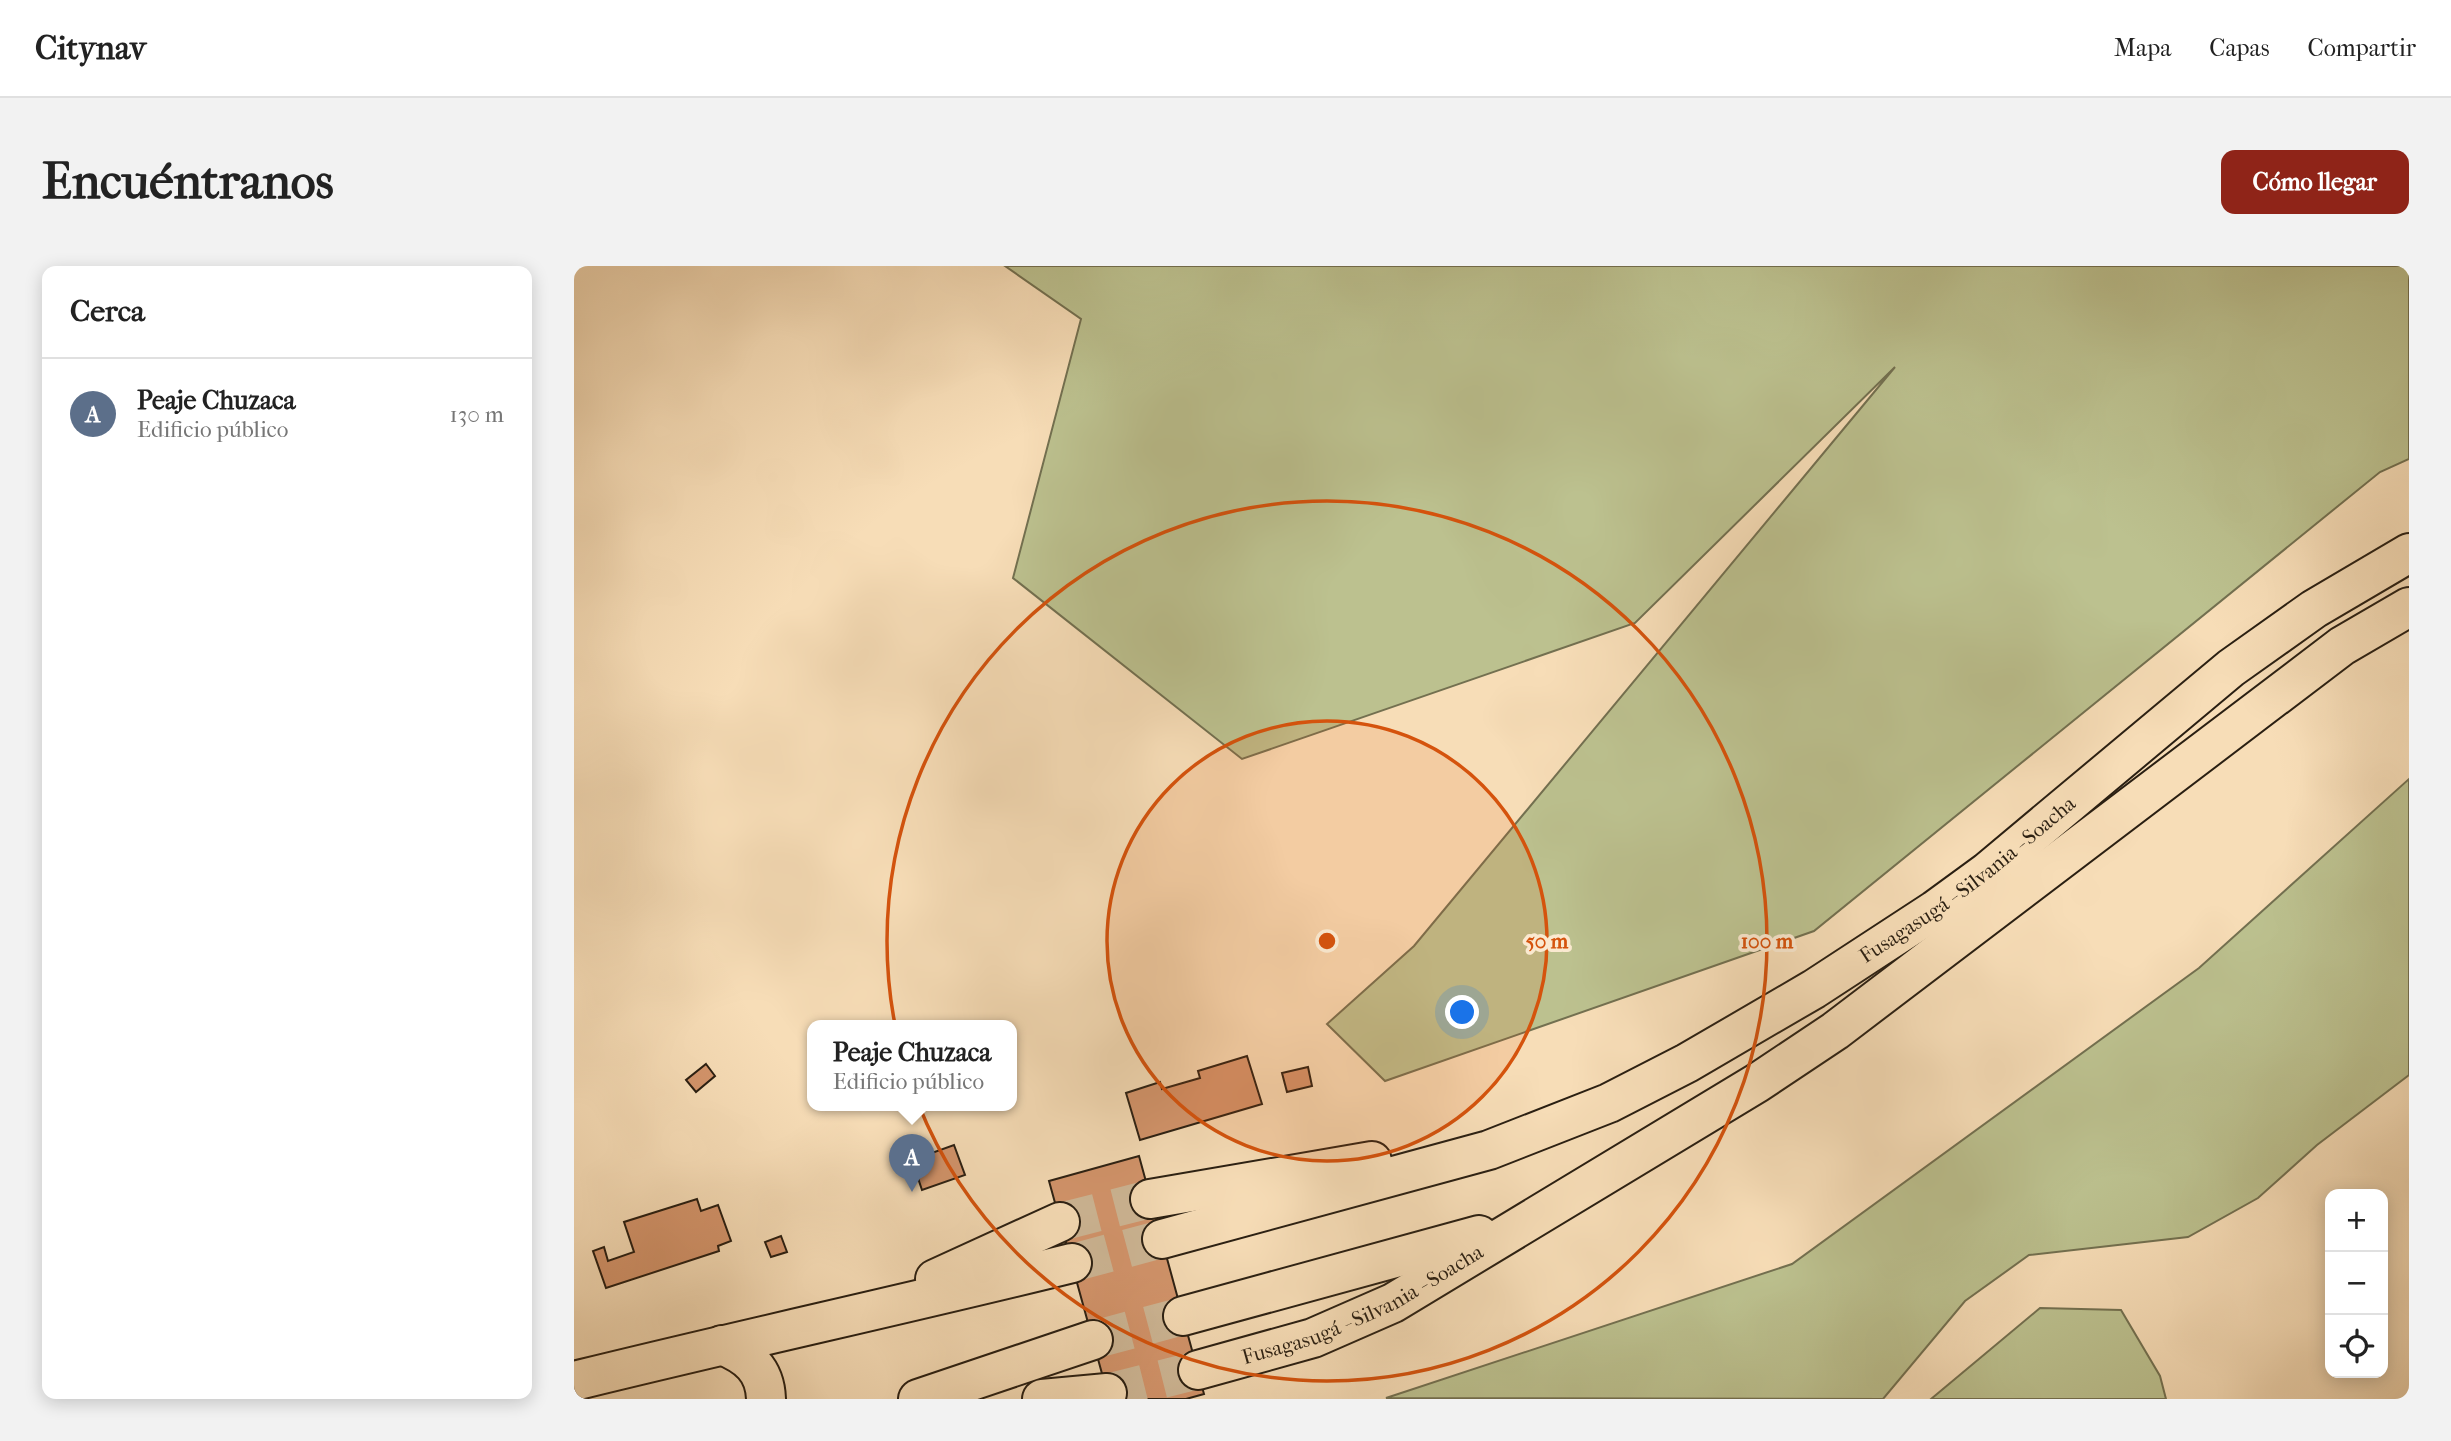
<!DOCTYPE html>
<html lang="es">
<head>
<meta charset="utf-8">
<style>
	:root { --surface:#fff; --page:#f2f2f2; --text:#222; --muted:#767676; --line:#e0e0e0; --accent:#8f2418 }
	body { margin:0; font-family:"IM FELL French Canon",serif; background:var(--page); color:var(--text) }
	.controls { position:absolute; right:21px; bottom:21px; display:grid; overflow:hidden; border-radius:14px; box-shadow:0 4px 18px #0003 }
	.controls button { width:63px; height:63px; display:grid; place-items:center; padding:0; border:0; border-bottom:2px solid var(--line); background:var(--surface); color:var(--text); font:35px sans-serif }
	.you { position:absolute; left:889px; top:747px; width:24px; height:24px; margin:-18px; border:5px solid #fff; border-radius:50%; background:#1a73e8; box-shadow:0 0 0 10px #1a73e833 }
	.badge { display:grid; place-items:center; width:46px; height:46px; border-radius:50%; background:var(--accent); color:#fff; font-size:23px; font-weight:700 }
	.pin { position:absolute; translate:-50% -58px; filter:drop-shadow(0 2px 4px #0008) }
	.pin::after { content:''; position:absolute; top:37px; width:24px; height:21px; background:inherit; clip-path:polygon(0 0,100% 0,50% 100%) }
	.popup { position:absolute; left:233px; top:754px; width:210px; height:91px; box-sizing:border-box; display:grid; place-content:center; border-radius:14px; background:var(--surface); filter:drop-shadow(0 2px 5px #0005); font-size:23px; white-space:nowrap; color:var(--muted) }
	.popup b { font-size:26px; color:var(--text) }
	.popup::after { content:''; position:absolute; left:50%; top:100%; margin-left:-14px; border:14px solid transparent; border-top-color:var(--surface) }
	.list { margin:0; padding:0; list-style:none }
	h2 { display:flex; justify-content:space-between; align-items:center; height:91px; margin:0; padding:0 28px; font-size:30px }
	h2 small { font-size:23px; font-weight:400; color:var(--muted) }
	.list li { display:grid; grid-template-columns:46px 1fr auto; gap:21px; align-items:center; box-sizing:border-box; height:112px; padding:0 28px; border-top:2px solid var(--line) }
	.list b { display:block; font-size:26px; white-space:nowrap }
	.list p { margin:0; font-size:23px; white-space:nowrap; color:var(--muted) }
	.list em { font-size:23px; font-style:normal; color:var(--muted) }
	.icon { flex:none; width:38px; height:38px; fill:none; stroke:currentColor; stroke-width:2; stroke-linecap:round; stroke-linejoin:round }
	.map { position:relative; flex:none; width:1835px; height:1133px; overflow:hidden; border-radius:14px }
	header { display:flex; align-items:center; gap:42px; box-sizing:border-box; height:98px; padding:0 35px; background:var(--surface); border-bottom:2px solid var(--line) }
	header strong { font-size:33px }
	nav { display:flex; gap:38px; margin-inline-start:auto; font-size:24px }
	.intro { display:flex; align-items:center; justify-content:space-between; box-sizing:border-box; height:168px; padding:0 42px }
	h1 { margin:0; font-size:49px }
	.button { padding:18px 32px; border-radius:14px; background:var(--accent); color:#fff; font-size:24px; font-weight:700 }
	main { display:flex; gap:42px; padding:0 42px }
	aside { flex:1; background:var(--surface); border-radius:14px; box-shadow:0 4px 18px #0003 }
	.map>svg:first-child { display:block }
	.green { fill:#bcc18f; stroke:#737050; stroke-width:2 }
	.building { fill:#d4956c; stroke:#2a1f12; stroke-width:2 }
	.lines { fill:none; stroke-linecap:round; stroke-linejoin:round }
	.highway-tunnel { stroke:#ceb796; stroke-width:38; stroke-dasharray:38 19; stroke-linecap:butt }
	.highway-casing { stroke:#2a1f12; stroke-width:42 }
	.highway { stroke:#f7ddb7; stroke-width:38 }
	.ring { fill:none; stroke:#d5530d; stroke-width:3.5 }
	.labels { text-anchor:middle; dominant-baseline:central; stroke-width:7; stroke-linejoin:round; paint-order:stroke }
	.street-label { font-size:21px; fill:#2a1f12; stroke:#fae9d0 }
	.centre { fill:#d5530d; stroke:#fae9d0; stroke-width:3.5 }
	.ring-label { font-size:21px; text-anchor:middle; font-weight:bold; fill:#d5530d; stroke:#fae9d0; stroke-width:7; stroke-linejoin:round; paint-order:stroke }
</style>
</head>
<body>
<header>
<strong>Citynav</strong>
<nav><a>Mapa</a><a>Capas</a><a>Compartir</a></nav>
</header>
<div class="intro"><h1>Encuéntranos</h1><a class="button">Cómo llegar</a></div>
<main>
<aside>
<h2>Cerca<small></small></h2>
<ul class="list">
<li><span class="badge" style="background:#5c6f8a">A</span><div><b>Peaje Chuzaca</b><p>Edificio público</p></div><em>130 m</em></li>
</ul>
</aside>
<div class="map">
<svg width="1835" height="1133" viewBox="0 0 1835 1133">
	<rect width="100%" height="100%" fill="#f7ddb7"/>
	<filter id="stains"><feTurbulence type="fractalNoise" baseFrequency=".00286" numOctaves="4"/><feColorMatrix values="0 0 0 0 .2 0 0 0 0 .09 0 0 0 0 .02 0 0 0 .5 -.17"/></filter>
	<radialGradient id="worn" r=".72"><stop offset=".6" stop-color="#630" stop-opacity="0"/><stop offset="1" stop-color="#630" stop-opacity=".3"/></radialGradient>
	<path class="green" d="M 431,0 L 1835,0 L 1835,193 L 1806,206 L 1240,665 L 811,815 L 753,758 L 840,680 L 1321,101 L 1061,357 L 668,493 L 439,312 L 507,53 Z
		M 1835,513 L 1835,809 L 1743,879 L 1684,932 L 1614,971 L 1455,989 L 1391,1035 L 1309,1133 L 812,1132 L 1218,998 L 1625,702 Z
		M 1466,1042 L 1547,1044 L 1586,1110 L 1592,1133 L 1357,1133 Z"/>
	<path class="building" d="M 673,790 L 688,838 L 566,874 L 552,827 L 586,816 L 588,823 L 626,812 L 624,805 Z
		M 132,798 L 141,810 L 122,826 L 112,814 Z
		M 734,801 L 738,820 L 713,826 L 708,807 Z
		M 380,879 L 391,909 L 348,924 L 338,894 Z
		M 565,890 L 630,1128 L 612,1133 L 535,1133 L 475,915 Z
		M 123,933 L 127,945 L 144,939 L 157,975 L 144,980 L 145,985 L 32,1022 L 19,985 L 30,981 L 34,995 L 60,986 L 50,956 Z
		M 207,970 L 213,986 L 197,991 L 191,976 Z"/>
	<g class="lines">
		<path class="highway-tunnel" d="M 486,956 L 576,933
			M 498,997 L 588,973
			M 519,1074 L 609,1050
			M 533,1127 L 624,1104"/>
		<defs>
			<g id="highway">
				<path d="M 576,933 L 798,895"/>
				<path id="s1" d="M 588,973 L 915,884 L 1035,837 L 1113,797 L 1240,723 L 1361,644 L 1413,606 L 1657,402 L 1740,343 L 1835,287"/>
				<path d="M 361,1013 L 486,956"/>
				<path d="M 609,1050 L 905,969"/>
				<path d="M 148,1079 C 174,1090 191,1103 192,1133"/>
				<path id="s2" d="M 624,1104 L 739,1072 L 819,1037 L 1183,817 L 1261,765 L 1768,380 L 1835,341"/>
				<path d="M 0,1115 C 166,1074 332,1038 498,997"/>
				<path d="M 344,1133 L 519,1074"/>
				<path d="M 468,1133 L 533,1127"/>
			</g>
		</defs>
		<use href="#highway" class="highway-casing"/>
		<use href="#highway" class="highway"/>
	</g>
	<circle cx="753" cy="675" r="220" fill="#d5530d" fill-opacity=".12"/>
	<g class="ring">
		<circle cx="753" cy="675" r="220"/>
		<circle cx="753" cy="675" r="440"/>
	</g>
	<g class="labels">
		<g class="street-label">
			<text stroke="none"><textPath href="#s1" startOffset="891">Fusagasugá - Silvania - Soacha</textPath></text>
			<text stroke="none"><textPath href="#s2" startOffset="178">Fusagasugá - Silvania - Soacha</textPath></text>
		</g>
	</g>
	<circle cx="753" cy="675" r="10" class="centre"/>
	<g class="ring-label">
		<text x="973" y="682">50 m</text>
		<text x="1193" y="682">100 m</text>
	</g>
	<rect width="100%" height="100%" filter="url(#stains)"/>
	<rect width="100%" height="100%" fill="url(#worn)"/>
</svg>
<div class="controls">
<button>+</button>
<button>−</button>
<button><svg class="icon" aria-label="locate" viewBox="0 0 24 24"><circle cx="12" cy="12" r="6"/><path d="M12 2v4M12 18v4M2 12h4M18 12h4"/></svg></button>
</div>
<div class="you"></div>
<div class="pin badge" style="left:338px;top:926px;background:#5c6f8a">A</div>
<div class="popup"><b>Peaje Chuzaca</b>Edificio público</div>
</div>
</main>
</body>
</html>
